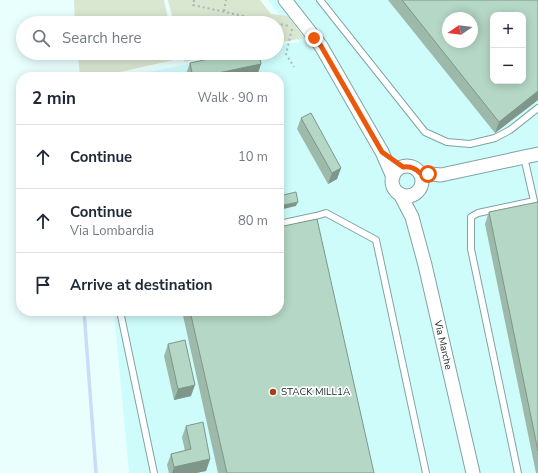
<!DOCTYPE html>
<html lang="en">
<head>
<meta charset="utf-8">
<style>
	:root { --surface:#fff; --page:#f6f6f7; --text:#1f2937; --muted:#747a83; --line:#e0e1e3 }
	body { margin:0; font-family:"Nunito Sans",sans-serif; background:var(--page); color:var(--text) }
	.controls { position:absolute; right:12px; top:12px; display:grid; overflow:hidden; border-radius:8px; box-shadow:0 2px 10px #0003 }
	.controls button { width:36px; height:36px; display:grid; place-items:center; padding:0; border:0; border-bottom:1px solid var(--line); background:var(--surface); color:var(--text); font:20px sans-serif }
	.compass { position:absolute; left:442px; top:12px; width:36px; height:36px; border-radius:50%; background:var(--surface); box-shadow:0 2px 10px #0003; rotate:257deg }
	.stop { position:absolute; width:12px; height:12px; margin:-9px; border:3px solid #ea580c; border-radius:50%; background:#fff }
	.stop.end { background:#ea580c; border-color:#fff; box-shadow:0 1px 4px #0008 }
	.list { margin:0; padding:0; list-style:none }
	h2 { display:flex; justify-content:space-between; align-items:center; height:52px; margin:0; padding:0 16px; font-size:17px }
	h2 small { font-size:13px; font-weight:400; color:var(--muted) }
	.list li { display:grid; grid-template-columns:26px 1fr auto; gap:12px; align-items:center; box-sizing:border-box; height:64px; padding:0 16px; border-top:1px solid var(--line) }
	.list b { display:block; font-size:15px; white-space:nowrap }
	.list p { margin:0; font-size:13px; white-space:nowrap; color:var(--muted) }
	.list em { font-size:13px; font-style:normal; color:var(--muted) }
	.icon { flex:none; width:22px; height:22px; fill:none; stroke:currentColor; stroke-width:2; stroke-linecap:round; stroke-linejoin:round }
	.map { position:relative; flex:none; width:538px; height:473px; overflow:hidden }
	.search { position:absolute; background:var(--surface); box-shadow:0 2px 10px #0003; left:16px; top:16px; width:268px; height:44px; display:flex; align-items:center; gap:10px; box-sizing:border-box; padding:0 14px; border-radius:22px; color:var(--muted); font-size:15px }
	.panel { position:absolute; background:var(--surface); box-shadow:0 2px 10px #0003; left:16px; top:72px; width:268px; height:244px; border-radius:16px }
	.map>svg:first-child { display:block }
	.built { fill:#cefcfb; fill-rule:evenodd }
	.green { fill:#d9e6d0 }
	.lines { fill:none; stroke-linecap:round; stroke-linejoin:round }
	.stream { stroke:#c9ddf9; stroke-width:3.5 }
	.lane-casing { stroke:#81a3a2; stroke-width:8 }
	.street-casing { stroke:#81a3a2; stroke-width:15 }
	.path { stroke:#a7bab9; stroke-width:2; stroke-dasharray:2 3; stroke-linecap:butt }
	.lane { stroke:#fff; stroke-width:6 }
	.street { stroke:#fff; stroke-width:13 }
	.wall { fill:#9cb9a9 }
	.shaded-wall { fill:#7f968a }
	.building { fill:#b5d7c5; stroke:#7f968a; fill-rule:evenodd }
	.route { stroke:#ea580c; stroke-width:5 }
	.poi-dot { fill:#a7401c; stroke:#fff; stroke-width:1.5 }
	.labels { text-anchor:middle; dominant-baseline:central; stroke-width:3.5; stroke-linejoin:round; paint-order:stroke }
	.street-label { font-size:10px; fill:#152322; stroke:#fff }
	.poi-label { font-size:10px; fill:#152322; stroke:#fff; text-anchor:start }
</style>
</head>
<body>
<div class="map">
<svg width="538" height="473" viewBox="0 0 538 473">
	<rect width="100%" height="100%" fill="#e9fffe"/>
	<path class="built" d="M 268,0 L 538,0 L 538,473 L 129,473 L 114,311 L 279,311 L 279,77 L 124,77 L 244,53 L 277,53 L 277,46 L 300,42 ZM 493,15 L 523,15 L 523,81 L 493,81 ZM 448,18 L 472,18 L 472,42 L 448,42 Z"/>
	<path class="green" d="M 74,0 L 164,0 L 169,23 L 75,23 Z
		M 168,0 L 260,0 L 271,14 L 288,16 L 304,38 L 277,43 L 277,23 L 174,23 Z
		M 78,53 L 176,53 L 178,59 L 98,77 L 80,77 Z
		M 182,53 L 227,53 L 184,62 Z"/>
	<g class="lines">
		<path class="stream" d="M 84,311 L 96,473"/>
		<defs>
			<path id="lane" d="M 320,0 L 425,132 L 447,142 L 470,144 L 495,138 L 510,130 L 538,108
				M 279,224 L 316,216 L 326,213 L 376,240 L 426,473
				M 120,311 L 154,473
				M 518,473 L 471,249 L 471,217 L 478,213 L 534,201 L 524,157"/>
			<path id="street" d="M 285,0 L 321,46 L 382,152 L 393,177
				M392 181a15 15 0 1 1 30 0a15 15 0 1 1-30 0Z
				M 420,173 L 441,175 L 538,154
				M 400,194 L 412,217 L 425,265 L 473,473"/>
		</defs>
		<use href="#lane" class="lane-casing"/>
		<use href="#street" class="street-casing"/>
		<path class="path" d="M 194,0 L 193,5 L 289,26
			M 224,11 L 226,0
			M 292,29 L 286,54 L 294,67"/>
		<use href="#lane" class="lane"/>
		<use href="#street" class="street"/>
	</g>
	<path class="wall" d="M 388,0 L 538,0 L 538,100 L 495,133 Z
		M 190,63 L 261,64 L 257,76 L 250,77 L 187,77 L 186,74 Z
		M 301,118 L 341,168 L 337,179 L 328,184 L 297,129 Z
		M 538,202 L 538,473 L 536,473 L 485,224 L 489,212 Z
		M 182,311 L 279,311 L 374,473 L 218,473 Z
		M 168,344 L 191,396 L 174,400 L 164,356 Z
		M 186,426 L 210,459 L 206,471 L 196,473 L 169,473 L 167,465 L 171,454 L 185,451 L 182,437 Z"/>
	<path class="shaded-wall" d="M 261,64 L 257,76 L 250,77 L 199,77 Z
		M 538,91 L 538,100 L 495,133 L 499,122 Z
		M 341,168 L 337,179 L 328,184 L 332,173 Z
		M 298,202 L 296,206 L 279,210 L 279,206 Z
		M 195,385 L 191,396 L 174,400 L 178,389 Z
		M 210,459 L 206,471 L 196,473 L 172,473 L 174,467 Z"/>
	<path class="building" d="M 402,0 L 538,0 L 538,91 L 499,122 ZM 493,15 L 523,15 L 523,81 L 493,81 ZM 448,18 L 472,18 L 472,42 L 448,42 Z
		M 237,53 L 259,53 L 261,64 L 199,77 L 193,77 L 190,63 Z
		M 311,113 L 341,168 L 332,173 L 301,118 Z
		M 296,192 L 298,202 L 279,206 L 279,196 Z
		M 538,202 L 538,451 L 489,212 Z
		M 317,219 L 374,473 L 227,473 L 190,311 L 279,311 L 279,227 Z
		M 185,340 L 195,385 L 178,389 L 168,344 Z
		M 203,422 L 210,459 L 174,467 L 171,454 L 191,449 L 186,426 Z"/>
	<g class="lines">
		<path class="route" d="M 314,38 L 321,46 L 382,152 L 403,167 C 410,166 415,168 420,173 L 428,174"/>
	</g>
	<circle class="poi-dot" cx="273" cy="392" r="4"/>
	<g class="labels">
		<g class="street-label">
			<text transform="translate(443 345) rotate(77)">Via Marche</text>
		</g>
		<g class="poi-label">
			<text x="281" y="392">STACK MILL1A</text>
		</g>
	</g>
</svg>
<div class="controls">
<button>+</button>
<button>−</button>
</div>
<svg class="compass" viewBox="-18 -18 36 36"><path d="M0-13l5 13h-10z" fill="#e53935"/><path d="M0 13l5-13h-10z" fill="#747a83"/></svg>
<div class="stop" style="left:428px;top:174px"></div>
<div class="stop end" style="left:314px;top:38px"></div>
<div class="search"><svg class="icon" aria-label="search" viewBox="0 0 24 24"><circle cx="10" cy="10" r="6"/><path d="M15 15l6 6"/></svg>Search here</div>
<section class="panel">
<h2>2 min<small>Walk · 90 m</small></h2>
<ul class="list">
<li><svg class="icon" aria-label="ahead" viewBox="0 0 24 24"><path d="M12 20V5M6 11l6-6 6 6"/></svg><div><b>Continue</b></div><em>10 m</em></li>
<li><svg class="icon" aria-label="ahead" viewBox="0 0 24 24"><path d="M12 20V5M6 11l6-6 6 6"/></svg><div><b>Continue</b><p>Via Lombardia</p></div><em>80 m</em></li>
<li><svg class="icon" aria-label="arrive" viewBox="0 0 24 24"><path d="M6 21V4h12l-3 4 3 4H6"/></svg><div><b>Arrive at destination</b></div></li>
</ul>
</section>
</div>
</body>
</html>
